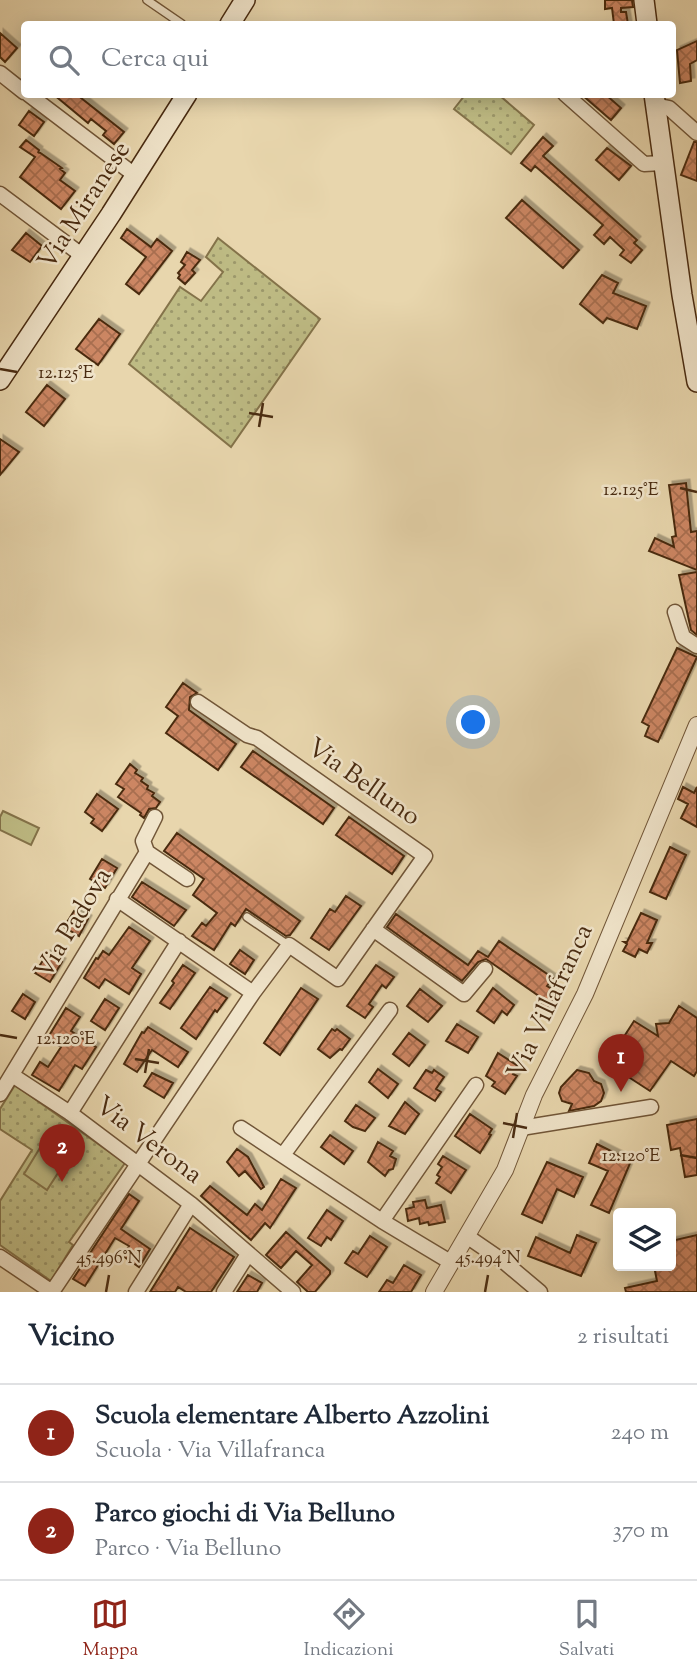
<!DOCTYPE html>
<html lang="it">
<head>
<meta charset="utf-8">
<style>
	:root { --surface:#fff; --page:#f6f6f7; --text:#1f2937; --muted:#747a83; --line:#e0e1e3; --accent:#8f2418 }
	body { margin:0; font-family:"Sorts Mill Goudy",serif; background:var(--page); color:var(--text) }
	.controls { position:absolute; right:21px; bottom:21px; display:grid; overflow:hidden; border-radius:7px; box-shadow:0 4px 18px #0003 }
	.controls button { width:63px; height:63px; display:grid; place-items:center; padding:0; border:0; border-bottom:2px solid var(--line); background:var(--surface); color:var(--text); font:35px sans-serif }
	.you { position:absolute; left:474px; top:723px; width:24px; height:24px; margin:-18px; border:5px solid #fff; border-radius:50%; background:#1a73e8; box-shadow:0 0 0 10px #1a73e833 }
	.badge { display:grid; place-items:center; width:46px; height:46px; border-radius:50%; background:var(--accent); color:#fff; font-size:23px; font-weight:700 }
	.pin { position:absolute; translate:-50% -58px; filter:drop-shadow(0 2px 4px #0008) }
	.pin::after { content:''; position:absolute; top:37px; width:24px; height:21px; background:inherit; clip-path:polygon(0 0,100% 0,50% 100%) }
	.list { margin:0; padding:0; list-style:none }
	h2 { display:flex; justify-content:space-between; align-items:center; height:91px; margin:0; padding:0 28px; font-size:30px }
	h2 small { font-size:23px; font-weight:400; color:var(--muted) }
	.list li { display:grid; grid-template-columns:46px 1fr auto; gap:21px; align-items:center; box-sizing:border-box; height:98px; padding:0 28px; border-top:2px solid var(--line) }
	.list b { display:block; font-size:26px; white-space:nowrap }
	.list p { margin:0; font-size:23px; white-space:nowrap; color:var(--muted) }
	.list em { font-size:23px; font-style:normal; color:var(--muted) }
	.icon { flex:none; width:38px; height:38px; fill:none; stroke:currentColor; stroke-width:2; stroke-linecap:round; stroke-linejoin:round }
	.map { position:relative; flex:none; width:697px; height:1292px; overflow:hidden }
	.search { position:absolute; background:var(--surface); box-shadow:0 4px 18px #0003; left:21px; right:21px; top:21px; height:77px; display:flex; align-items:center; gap:18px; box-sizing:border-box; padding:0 24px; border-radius:7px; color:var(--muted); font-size:26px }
	.sheet { height:287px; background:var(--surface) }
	nav { display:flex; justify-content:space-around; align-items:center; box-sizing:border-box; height:98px; border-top:2px solid var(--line); background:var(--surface); font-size:19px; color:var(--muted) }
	nav a { display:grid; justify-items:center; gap:4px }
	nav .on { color:var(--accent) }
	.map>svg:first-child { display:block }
	.green { fill:url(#green-dots); stroke:#84734a; stroke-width:2 }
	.pitch { fill:#bebb84; stroke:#84734a; stroke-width:2 }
	.building { fill:url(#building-cross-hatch); stroke:#492b11; stroke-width:2; filter:url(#shadow) }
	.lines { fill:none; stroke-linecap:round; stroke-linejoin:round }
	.service-casing { stroke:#715638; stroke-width:10 }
	.minor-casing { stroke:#715638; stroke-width:17 }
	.tertiary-casing { stroke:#715638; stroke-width:18 }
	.secondary-casing { stroke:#492b11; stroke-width:22 }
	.service { stroke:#f0e4ca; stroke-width:7 }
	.minor { stroke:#f0e4ca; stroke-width:14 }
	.tertiary { stroke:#f0e4ca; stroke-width:16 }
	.secondary { stroke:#f0e4ca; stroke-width:19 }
	.ticks { fill:none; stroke:#492b11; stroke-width:2.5 }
	.labels { text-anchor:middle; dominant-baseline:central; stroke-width:5; stroke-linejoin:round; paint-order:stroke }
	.street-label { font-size:26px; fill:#492b11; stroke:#f0e4ca }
	.ticks-label { font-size:18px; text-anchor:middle; fill:#492b11; stroke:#f0e4ca; stroke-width:5; stroke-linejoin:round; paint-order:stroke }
</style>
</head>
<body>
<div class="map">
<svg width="697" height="1292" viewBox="0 0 697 1292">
	<defs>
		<pattern id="green-dots" width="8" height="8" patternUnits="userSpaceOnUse" patternTransform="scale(1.75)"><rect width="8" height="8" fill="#bebb84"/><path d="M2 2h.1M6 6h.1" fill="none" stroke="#9c986b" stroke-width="1.8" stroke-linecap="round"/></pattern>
		<pattern id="building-cross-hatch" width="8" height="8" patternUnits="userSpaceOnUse" patternTransform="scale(1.75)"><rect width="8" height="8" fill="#cc8663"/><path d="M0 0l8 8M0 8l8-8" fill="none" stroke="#a86e50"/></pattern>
		<filter id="shadow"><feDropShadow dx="3.5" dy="-3.5" stdDeviation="0" flood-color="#0004"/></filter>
	</defs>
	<rect width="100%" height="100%" fill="#e8d6ad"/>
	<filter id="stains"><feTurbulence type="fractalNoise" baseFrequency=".00286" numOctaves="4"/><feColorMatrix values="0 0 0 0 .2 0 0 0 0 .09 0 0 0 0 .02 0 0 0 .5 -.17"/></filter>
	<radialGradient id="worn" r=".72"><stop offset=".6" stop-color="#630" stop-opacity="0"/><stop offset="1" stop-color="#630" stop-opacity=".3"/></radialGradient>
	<path class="green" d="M 465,95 L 499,95 L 534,125 L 511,154 L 454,109 Z
		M 218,238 L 320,319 L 231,447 L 129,364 L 180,287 L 201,301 L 223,272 L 206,257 Z
		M 15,1085 L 125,1163 L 69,1242 L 73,1245 L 51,1281 L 0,1245 L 0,1201 L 32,1150 L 0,1129 L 0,1109 Z"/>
	<path class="pitch" d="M 3,811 L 39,828 L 31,845 L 0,830 L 0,817 Z
		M 49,1133 L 74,1148 L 47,1190 L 24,1174 Z"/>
	<path class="building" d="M 605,0 L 632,0 L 633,7 L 621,8 L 621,12 L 626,12 L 628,24 L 614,24 L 612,8 L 605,9 Z
		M 0,33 L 17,48 L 5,62 L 0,57 Z
		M 697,41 L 697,60 L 690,64 L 691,81 L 680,83 L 677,50 Z
		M 53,94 L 76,94 L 124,132 L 114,144 L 103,135 L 106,131 L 91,119 L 88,123 Z
		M 581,94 L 605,94 L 621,108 L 611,120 Z
		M 29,111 L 44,122 L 34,136 L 19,125 Z
		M 543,137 L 553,146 L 543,156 L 637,240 L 634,243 L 642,250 L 631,263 L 620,255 L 624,250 L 610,237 L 604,244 L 594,235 L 603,225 L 535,166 L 531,171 L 521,163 Z
		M 26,140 L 39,150 L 38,153 L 39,152 L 62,168 L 60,169 L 65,173 L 60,180 L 75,191 L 61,209 L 20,177 L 35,157 L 20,147 Z
		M 694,142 L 697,142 L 697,181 L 681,175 Z
		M 607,148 L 631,166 L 619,180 L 596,160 Z
		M 522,200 L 579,250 L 563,268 L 506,218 Z
		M 127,229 L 151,247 L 157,239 L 172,251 L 139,294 L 126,284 L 146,257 L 121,238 Z
		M 26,233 L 42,246 L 30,262 L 12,250 Z
		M 187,252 L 200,260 L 192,270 L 195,273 L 185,284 L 178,278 L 180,275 L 178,273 L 185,265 L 181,262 Z
		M 602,275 L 618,283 L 613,293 L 646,306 L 637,329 L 607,318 L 603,323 L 580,304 Z
		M 99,319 L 120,334 L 98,365 L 76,349 Z
		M 47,385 L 65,399 L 44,426 L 26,412 Z
		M 0,439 L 19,452 L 0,475 Z
		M 686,483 L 691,532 L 697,531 L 697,570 L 649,551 L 655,538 L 674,547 L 672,537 L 676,536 L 669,485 Z
		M 697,572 L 697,635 L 691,630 L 679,575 Z
		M 677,648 L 697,657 L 658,742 L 645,736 L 649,726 L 642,722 Z
		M 183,683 L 197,693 L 190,697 L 189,710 L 236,744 L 218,770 L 166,733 L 178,716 L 166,707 Z
		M 253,751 L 334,808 L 323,824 L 241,767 Z
		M 130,764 L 137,770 L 135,773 L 143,778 L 141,781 L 148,786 L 147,789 L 154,793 L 152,796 L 160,802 L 156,808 L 149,809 L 144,818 L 140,815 L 141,813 L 118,797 L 124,789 L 116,784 Z
		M 683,787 L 694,793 L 697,787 L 697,827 L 681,818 L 688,804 L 678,799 Z
		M 97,794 L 118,809 L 102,831 L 91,823 L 94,819 L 85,812 Z
		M 349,817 L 404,856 L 392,874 L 336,835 Z
		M 177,833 L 300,921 L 290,935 L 286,936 L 246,909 L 235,926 L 231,923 L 214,950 L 192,936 L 202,923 L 206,926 L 217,913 L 193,895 L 204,879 L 164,851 Z
		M 670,847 L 686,855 L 666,899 L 650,892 Z
		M 102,859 L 117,868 L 105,888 L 90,879 Z
		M 142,882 L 186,910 L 174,926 L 132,897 Z
		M 346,896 L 361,906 L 329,950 L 311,938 L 330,909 L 335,912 Z
		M 74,911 L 88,919 L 79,936 L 64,927 Z
		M 641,913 L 657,920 L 647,943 L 652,943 L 647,953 L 639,949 L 635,957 L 623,951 L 627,944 L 624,942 L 627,942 Z
		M 396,914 L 468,965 L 478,951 L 488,957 L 499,941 L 553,978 L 547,986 L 558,993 L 547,1009 L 540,1003 L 543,999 L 486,959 L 478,962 L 462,981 L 387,927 Z
		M 129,927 L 150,941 L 132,968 L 141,974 L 129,994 L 105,979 L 99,988 L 84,978 L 96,958 L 98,959 L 103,951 L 109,955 Z
		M 240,950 L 254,960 L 245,974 L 230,964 Z
		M 47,954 L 62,962 L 50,982 L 35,973 Z
		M 183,965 L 195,973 L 170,1009 L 160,1003 L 174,983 L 172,981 Z
		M 376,965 L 394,977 L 386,988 L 382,985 L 369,1004 L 373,1007 L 365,1018 L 347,1006 Z
		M 210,987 L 227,998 L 217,1012 L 215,1010 L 196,1039 L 181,1028 Z
		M 301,988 L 318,999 L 280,1055 L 264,1043 Z
		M 493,988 L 514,1005 L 507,1015 L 502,1011 L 494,1023 L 477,1011 Z
		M 420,989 L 442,1006 L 428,1022 L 407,1006 Z
		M 23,994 L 35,1002 L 25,1019 L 12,1011 Z
		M 105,999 L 119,1008 L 105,1030 L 91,1021 Z
		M 679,1006 L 697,1018 L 697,1071 L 694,1076 L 671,1061 L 650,1091 L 607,1063 L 634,1021 L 658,1036 L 656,1024 L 669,1023 Z
		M 66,1008 L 80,1017 L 71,1031 L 96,1047 L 82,1069 L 75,1065 L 59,1091 L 32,1075 L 40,1062 L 48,1067 L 61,1047 L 47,1039 Z
		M 457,1024 L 478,1037 L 468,1053 L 446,1041 Z
		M 148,1027 L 188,1052 L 178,1067 L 152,1050 L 137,1072 L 124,1064 L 142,1032 L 144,1033 Z
		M 332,1029 L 335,1031 L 337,1029 L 350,1039 L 342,1050 L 340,1049 L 330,1058 L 318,1049 Z
		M 409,1033 L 425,1045 L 409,1066 L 393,1054 Z
		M 498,1053 L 518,1066 L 513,1074 L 517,1076 L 505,1094 L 492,1086 L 495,1082 L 486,1076 Z
		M 378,1069 L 398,1084 L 388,1098 L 369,1082 Z
		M 426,1070 L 432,1073 L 434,1070 L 444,1077 L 436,1089 L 441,1092 L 435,1101 L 414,1088 Z
		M 577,1070 L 589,1073 L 594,1081 L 601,1084 L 604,1093 L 601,1101 L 594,1106 L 569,1111 L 572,1104 L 562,1101 L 559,1093 L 561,1087 Z
		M 152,1073 L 173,1083 L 164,1098 L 144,1086 Z
		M 405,1102 L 419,1114 L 405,1134 L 389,1126 Z
		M 356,1105 L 375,1118 L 365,1131 L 353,1127 L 345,1121 Z
		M 470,1114 L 492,1129 L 489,1134 L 491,1135 L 480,1153 L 455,1136 Z
		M 697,1119 L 697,1175 L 685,1177 L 680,1148 L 671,1150 L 667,1125 Z
		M 330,1135 L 353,1151 L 344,1164 L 321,1147 Z
		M 378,1142 L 393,1151 L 390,1156 L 396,1159 L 393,1169 L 389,1170 L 385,1176 L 368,1162 Z
		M 597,1144 L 631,1161 L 609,1213 L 591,1205 L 608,1171 L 589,1163 Z
		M 237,1149 L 248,1157 L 264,1187 L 261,1189 L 245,1171 L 239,1176 L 227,1162 Z
		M 443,1156 L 466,1170 L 451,1193 L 436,1183 L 440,1177 L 437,1175 L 442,1167 L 438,1164 Z
		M 547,1162 L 583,1177 L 574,1197 L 557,1189 L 542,1223 L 522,1214 Z
		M 281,1179 L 296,1188 L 270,1228 L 265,1223 L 251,1240 L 201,1196 L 210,1186 L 247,1215 L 255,1204 L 262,1210 Z
		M 129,1194 L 139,1201 L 121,1229 L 150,1249 L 139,1267 L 123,1256 L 129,1246 L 115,1238 L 85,1286 L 73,1279 Z
		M 425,1200 L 427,1208 L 441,1205 L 445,1222 L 429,1225 L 428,1222 L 420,1224 L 419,1218 L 408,1221 L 406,1209 L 414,1207 L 413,1202 Z
		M 327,1210 L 343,1221 L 331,1240 L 327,1237 L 321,1246 L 308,1238 Z
		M 190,1228 L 234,1257 L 211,1292 L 186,1292 L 178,1287 L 175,1292 L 150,1292 Z
		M 286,1232 L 330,1271 L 330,1274 L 315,1292 L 308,1292 L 297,1282 L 312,1265 L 296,1251 L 281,1268 L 266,1255 Z
		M 577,1235 L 596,1243 L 581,1276 L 528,1256 L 536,1237 L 570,1253 Z
		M 697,1235 L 697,1292 L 626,1292 L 625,1288 L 657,1281 L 654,1266 L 671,1266 L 671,1241 Z
		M 370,1236 L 387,1247 L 367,1277 L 345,1263 L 353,1251 L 358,1254 Z
		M 404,1265 L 421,1275 L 411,1292 L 379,1292 L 387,1280 L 393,1283 Z
		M 248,1275 L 262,1283 L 257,1292 L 237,1292 Z"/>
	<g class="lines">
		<defs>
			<path id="service" d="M 147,0 L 182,24
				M 247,917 L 288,945"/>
			<path id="minor" d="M 0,73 L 24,92
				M 28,94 L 136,176
				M 565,94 L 644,164 L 662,163
				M 655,105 L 669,108 L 697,133
				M 0,194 L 83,256
				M 675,612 L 683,637 L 697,646
				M 198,702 L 247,735 L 257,738 L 425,856 L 338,979 L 289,945 L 253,993
				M 147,852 L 143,841 L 155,817
				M 373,929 L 464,994 L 485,969
				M 12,1075 L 70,1113 L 191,1204 L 293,1292
				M 0,1094 L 147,852 L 187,879
				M 70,1113 L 179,941
				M 241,1128 L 382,1221 L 452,1263
				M 521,1128 L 651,1107
				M 283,1155 L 390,1010
				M 382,1221 L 476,1085
				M 468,1237 L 503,1261 L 540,1292
				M 0,1257 L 52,1292 L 253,993 L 117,899
				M 136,1292 L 191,1204
				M 224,1292 L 248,1254"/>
			<path id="tertiary" d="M 434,1292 L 505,1170 L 534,1095 L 585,994 L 697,725"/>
			<path id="secondary" d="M 644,0 L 647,24
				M 230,24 L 245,0
				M 654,94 L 682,295 L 697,382
				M 0,380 L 111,214 L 187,94"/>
		</defs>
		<use href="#service" class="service-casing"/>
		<use href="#minor" class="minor-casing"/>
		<use href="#tertiary" class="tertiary-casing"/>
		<use href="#secondary" class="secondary-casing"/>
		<use href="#service" class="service"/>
		<use href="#minor" class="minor"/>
		<use href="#tertiary" class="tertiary"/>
		<use href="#secondary" class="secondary"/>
	</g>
	<path class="ticks" d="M 0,369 L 17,372M 249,413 L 273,417M 259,427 L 263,403M 680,488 L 697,492M 0,1035 L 17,1038M 135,1059 L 159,1063M 145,1073 L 149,1049M 503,1123 L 527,1128M 513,1138 L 517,1113M 680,1155 L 697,1158M 106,1292 L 109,1275M 485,1292 L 488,1275"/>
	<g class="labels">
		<g class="street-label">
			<text transform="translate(85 206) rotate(-57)">Via Miranese</text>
			<text transform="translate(363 783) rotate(35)">Via Belluno</text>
			<text transform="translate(74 924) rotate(-59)">Via Padova</text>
			<text transform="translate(551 1002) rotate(-65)">Via Villafranca</text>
			<text transform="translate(148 1141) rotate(37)">Via Verona</text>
		</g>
	</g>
	<g class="ticks-label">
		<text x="66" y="378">12.125°E</text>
		<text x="631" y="495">12.125°E</text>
		<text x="66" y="1044">12.120°E</text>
		<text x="631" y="1161">12.120°E</text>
		<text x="109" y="1263">45.496°N</text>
		<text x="488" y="1263">45.494°N</text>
	</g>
	<rect width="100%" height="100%" filter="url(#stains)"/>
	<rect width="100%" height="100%" fill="url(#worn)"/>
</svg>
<div class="controls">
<button><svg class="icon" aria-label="layers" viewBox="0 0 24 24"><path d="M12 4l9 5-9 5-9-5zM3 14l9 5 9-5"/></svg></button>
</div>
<div class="you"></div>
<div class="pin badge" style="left:621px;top:1092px">1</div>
<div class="pin badge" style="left:62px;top:1182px">2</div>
<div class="search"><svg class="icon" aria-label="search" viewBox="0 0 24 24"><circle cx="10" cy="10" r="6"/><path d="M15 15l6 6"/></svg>Cerca qui</div>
</div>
<section class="sheet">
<h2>Vicino<small>2 risultati</small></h2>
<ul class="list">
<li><span class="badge">1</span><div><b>Scuola elementare Alberto Azzolini</b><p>Scuola · Via Villafranca</p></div><em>240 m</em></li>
<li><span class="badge">2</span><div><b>Parco giochi di Via Belluno</b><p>Parco · Via Belluno</p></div><em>370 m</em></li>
</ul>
</section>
<nav>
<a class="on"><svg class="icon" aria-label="map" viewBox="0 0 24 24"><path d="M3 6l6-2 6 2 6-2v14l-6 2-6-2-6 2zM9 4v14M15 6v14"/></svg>Mappa</a>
<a><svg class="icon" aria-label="directions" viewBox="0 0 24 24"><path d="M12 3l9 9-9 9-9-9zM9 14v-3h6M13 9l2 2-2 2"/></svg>Indicazioni</a>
<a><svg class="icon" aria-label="saved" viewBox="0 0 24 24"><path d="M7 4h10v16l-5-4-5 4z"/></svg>Salvati</a>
</nav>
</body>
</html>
